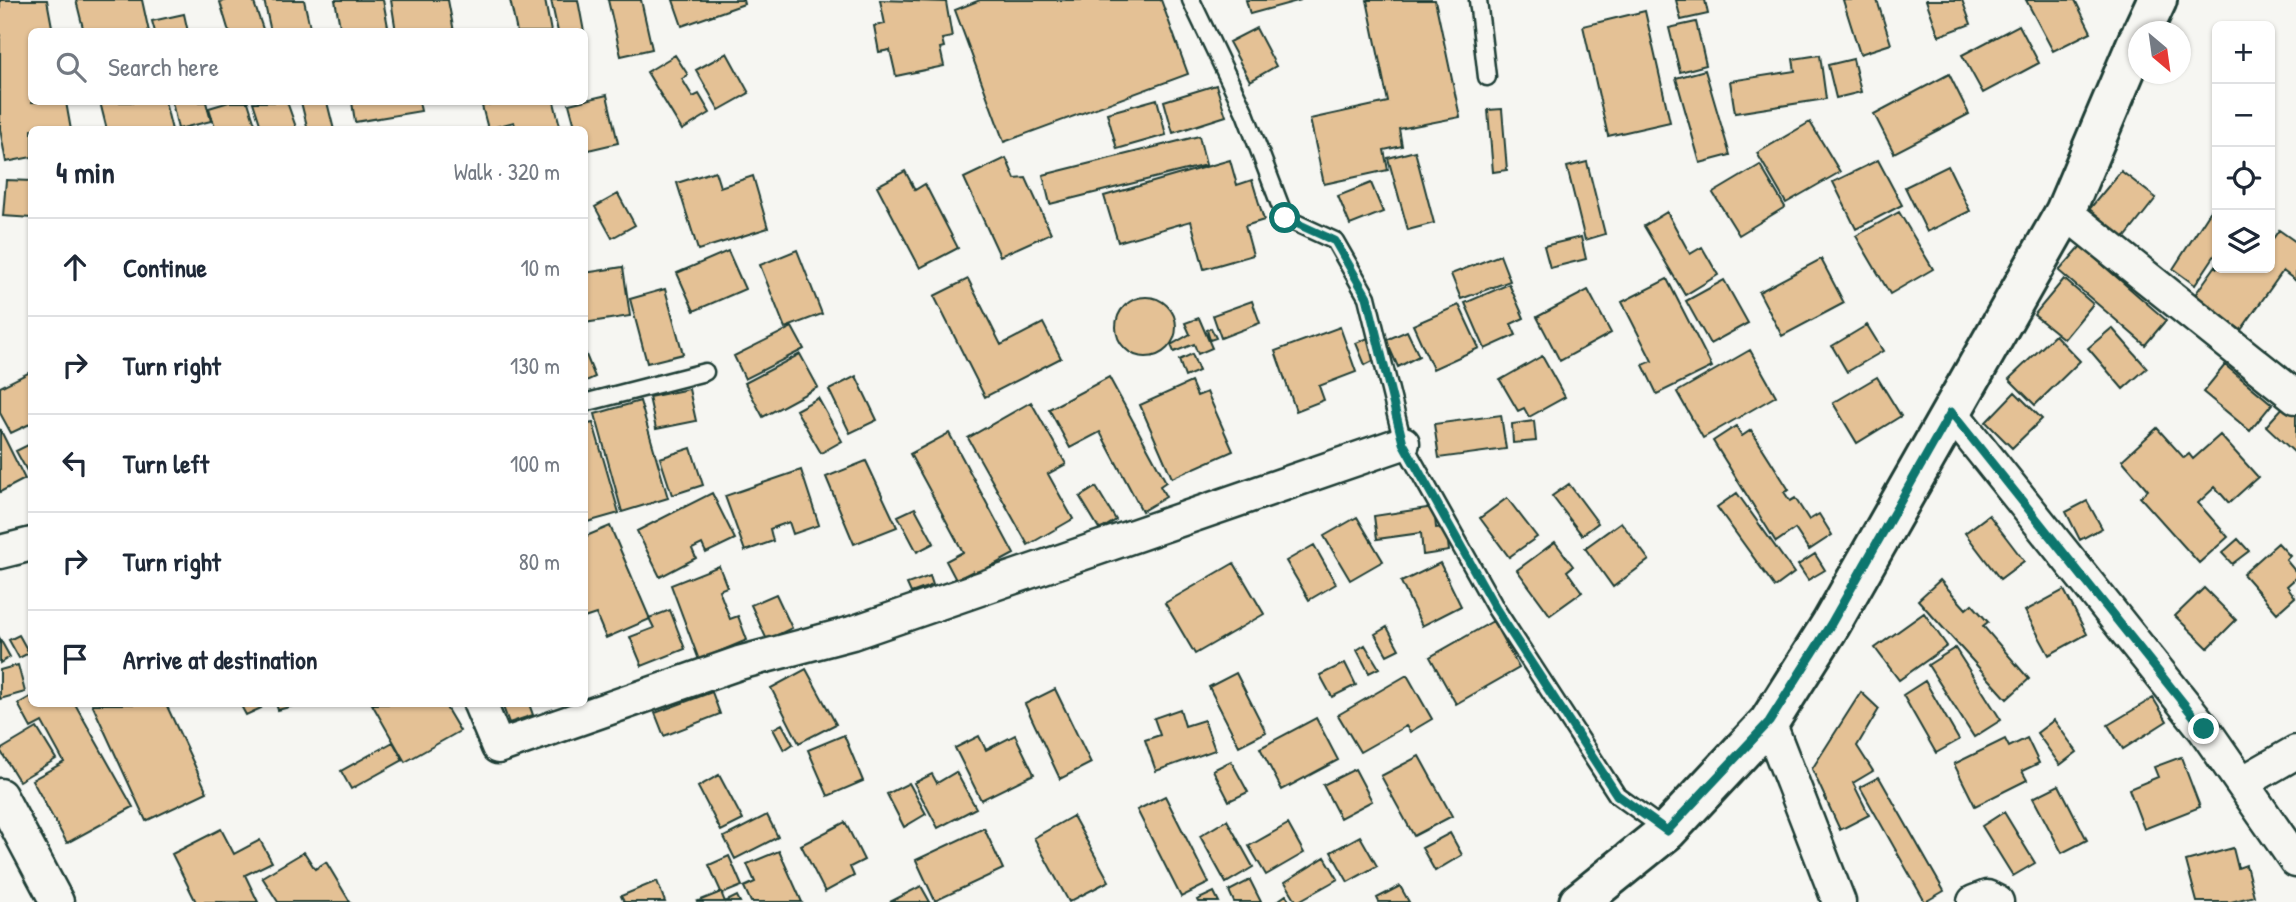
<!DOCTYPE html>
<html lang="en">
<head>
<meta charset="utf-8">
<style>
	:root { --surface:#fff; --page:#f6f6f7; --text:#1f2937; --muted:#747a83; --line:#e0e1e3 }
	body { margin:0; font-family:"Patrick Hand",sans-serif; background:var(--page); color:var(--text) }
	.controls { position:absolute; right:21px; top:21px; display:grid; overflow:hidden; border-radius:10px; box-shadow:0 2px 5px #0004 }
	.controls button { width:63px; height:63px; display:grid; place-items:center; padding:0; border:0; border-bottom:2px solid var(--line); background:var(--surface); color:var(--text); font:35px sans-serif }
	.compass { position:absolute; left:2128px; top:21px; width:63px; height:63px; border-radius:50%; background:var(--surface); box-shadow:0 2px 5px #0004; rotate:151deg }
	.stop { position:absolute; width:21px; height:21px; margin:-16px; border:5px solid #0f766e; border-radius:50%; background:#fff }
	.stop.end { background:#0f766e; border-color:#fff; box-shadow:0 2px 7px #0008 }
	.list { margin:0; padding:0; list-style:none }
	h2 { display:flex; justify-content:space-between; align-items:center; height:91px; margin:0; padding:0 28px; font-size:30px }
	h2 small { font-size:23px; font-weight:400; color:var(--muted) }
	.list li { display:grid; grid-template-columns:46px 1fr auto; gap:21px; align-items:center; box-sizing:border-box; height:98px; padding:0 28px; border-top:2px solid var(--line) }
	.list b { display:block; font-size:26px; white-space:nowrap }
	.list em { font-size:23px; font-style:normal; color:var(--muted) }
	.icon { flex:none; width:38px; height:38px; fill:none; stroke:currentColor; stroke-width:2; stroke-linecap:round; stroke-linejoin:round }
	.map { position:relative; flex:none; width:2296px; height:902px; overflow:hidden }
	.search { position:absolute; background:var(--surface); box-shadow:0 2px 5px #0004; left:28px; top:28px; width:560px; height:77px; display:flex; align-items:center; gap:18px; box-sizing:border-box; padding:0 24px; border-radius:10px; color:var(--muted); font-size:26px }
	.panel { position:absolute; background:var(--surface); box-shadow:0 2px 5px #0004; left:28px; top:126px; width:560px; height:581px; border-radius:10px }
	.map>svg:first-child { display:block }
	.building { fill:#e4c195; stroke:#1f3d34; stroke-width:2 }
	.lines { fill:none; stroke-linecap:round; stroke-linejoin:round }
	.service-casing { stroke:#1f3d34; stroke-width:21 }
	.minor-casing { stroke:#1f3d34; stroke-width:37 }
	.tertiary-casing { stroke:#1f3d34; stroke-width:44 }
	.service { stroke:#f6f6f2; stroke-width:16 }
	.minor { stroke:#f6f6f2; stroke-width:32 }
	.tertiary { stroke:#f6f6f2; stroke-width:38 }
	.route { stroke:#0f766e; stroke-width:9 }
</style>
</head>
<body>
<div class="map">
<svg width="2296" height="902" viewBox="0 0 2296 902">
	<rect width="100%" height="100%" fill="#f6f6f2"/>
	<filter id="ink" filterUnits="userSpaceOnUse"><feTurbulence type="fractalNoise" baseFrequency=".0143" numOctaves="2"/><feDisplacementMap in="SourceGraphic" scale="14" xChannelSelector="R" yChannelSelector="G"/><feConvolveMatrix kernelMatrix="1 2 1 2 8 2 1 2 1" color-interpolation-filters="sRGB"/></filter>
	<g filter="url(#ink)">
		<path class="building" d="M 0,0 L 47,0 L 53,32 L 32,32 L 32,102 L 66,102 L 71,130 L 32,130 L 32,157 L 6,162 L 0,129 Z
			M 76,0 L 142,0 L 149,32 L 84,32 Z
			M 227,0 L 253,0 L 264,32 L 229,32 L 220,2 Z
			M 264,0 L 304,0 L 311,32 L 271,32 Z
			M 335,0 L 383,0 L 389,32 L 341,32 Z
			M 391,0 L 448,0 L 454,32 L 396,32 Z
			M 510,0 L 545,0 L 551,32 L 517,32 Z
			M 551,0 L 578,0 L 584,32 L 558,32 Z
			M 608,0 L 641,0 L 652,49 L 621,56 Z
			M 673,0 L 743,0 L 744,4 L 682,26 Z
			M 880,0 L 946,2 L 952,37 L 942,39 L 944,47 L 940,48 L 944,66 L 896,76 L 890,50 L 879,52 L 874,26 L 885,24 Z
			M 980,0 L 1161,0 L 1188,74 L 1004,142 L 955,10 Z
			M 1246,0 L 1301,0 L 1250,14 Z
			M 1367,0 L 1435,0 L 1460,117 L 1399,129 L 1402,146 L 1384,150 L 1388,170 L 1324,184 L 1310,119 L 1388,102 Z
			M 1676,0 L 1705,0 L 1708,14 L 1681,20 Z
			M 1843,0 L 1877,0 L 1891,44 L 1860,54 Z
			M 1926,0 L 1962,0 L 1971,24 L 1939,36 Z
			M 2026,0 L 2075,0 L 2091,32 L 2053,51 Z
			M 1645,11 L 1670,122 L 1608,136 L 1583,26 Z
			M 184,14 L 188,32 L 155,32 L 152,21 Z
			M 1696,22 L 1706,65 L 1680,72 L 1669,28 Z
			M 2019,25 L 2039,63 L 1983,93 L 1962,55 Z
			M 1256,28 L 1276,66 L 1250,81 L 1229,42 Z
			M 727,53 L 749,93 L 719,110 L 696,70 Z
			M 675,55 L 688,75 L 682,79 L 693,97 L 699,94 L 710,113 L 682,130 L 647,72 Z
			M 1820,55 L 1826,99 L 1735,113 L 1730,81 L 1795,71 L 1793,59 Z
			M 1853,59 L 1861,92 L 1836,98 L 1828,65 Z
			M 1705,70 L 1730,155 L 1700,163 L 1676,78 Z
			M 1949,74 L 1969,114 L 1894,153 L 1874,114 Z
			M 1216,85 L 1226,116 L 1173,133 L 1164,101 Z
			M 607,95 L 618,143 L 584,151 L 584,130 L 576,130 L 569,104 Z
			M 1157,99 L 1166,135 L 1117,149 L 1107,113 Z
			M 100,102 L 165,102 L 172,130 L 107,130 Z
			M 172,102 L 206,102 L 211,121 L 178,129 Z
			M 229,102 L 248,102 L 257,130 L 216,130 L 209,108 Z
			M 253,102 L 287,102 L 297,130 L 262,130 Z
			M 301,102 L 327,102 L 334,130 L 308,130 Z
			M 352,102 L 419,102 L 421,111 L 355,122 Z
			M 499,102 L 554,102 L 561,130 L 516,130 L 514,122 L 488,129 L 482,106 Z
			M 1502,109 L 1507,170 L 1493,172 L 1488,110 Z
			M 1810,122 L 1840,172 L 1786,203 L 1757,153 Z
			M 1199,136 L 1206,165 L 1050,204 L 1043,175 Z
			M 1415,151 L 1434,223 L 1408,230 L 1388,158 Z
			M 1006,158 L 1015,179 L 1026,178 L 1051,233 L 1000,256 L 964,178 Z
			M 1230,160 L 1237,185 L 1252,180 L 1264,220 L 1245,226 L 1253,255 L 1204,269 L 1191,221 L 1118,242 L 1104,196 Z
			M 1878,160 L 1902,205 L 1856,229 L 1833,182 Z
			M 1587,162 L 1605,234 L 1585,240 L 1567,167 Z
			M 1760,165 L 1785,207 L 1739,235 L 1713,193 Z
			M 1948,166 L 1970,211 L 1927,232 L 1905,187 Z
			M 715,171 L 720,187 L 753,176 L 768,228 L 698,250 L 677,183 Z
			M 905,171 L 915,190 L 925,184 L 958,248 L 920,268 L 877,186 Z
			M 2121,171 L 2156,198 L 2123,240 L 2087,212 Z
			M 6,180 L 32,181 L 32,218 L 3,216 Z
			M 1371,183 L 1383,212 L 1350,225 L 1338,196 Z
			M 618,194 L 635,225 L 612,238 L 595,207 Z
			M 2217,201 L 2217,252 L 2195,285 L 2173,269 Z
			M 1667,212 L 1690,254 L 1702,247 L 1718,275 L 1685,295 L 1644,226 Z
			M 1899,212 L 1933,269 L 1890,294 L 1856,236 Z
			M 2279,230 L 2296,242 L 2296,281 L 2283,271 L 2241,330 L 2194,296 L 2217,264 L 2217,268 L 2270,268 L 2270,243 Z
			M 1581,237 L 1586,259 L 1550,268 L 1544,246 Z
			M 2081,246 L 2166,320 L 2145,345 L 2059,271 Z
			M 797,250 L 822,314 L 785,328 L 760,265 Z
			M 728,251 L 745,289 L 694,311 L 677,273 Z
			M 1500,255 L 1510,281 L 1461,299 L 1451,274 Z
			M 1821,259 L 1844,303 L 1782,336 L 1759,292 Z
			M 623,267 L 630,316 L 584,323 L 584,273 Z
			M 968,279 L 1001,345 L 1043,323 L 1061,358 L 985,397 L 934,296 Z
			M 1667,279 L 1712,367 L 1657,394 L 1643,365 L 1652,361 L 1622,302 Z
			M 2064,279 L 2093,304 L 2064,339 L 2034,315 Z
			M 1724,280 L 1748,323 L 1710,344 L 1686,301 Z
			M 1509,284 L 1524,318 L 1511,324 L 1516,335 L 1485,349 L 1465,303 Z
			M 665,289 L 683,354 L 647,363 L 630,299 Z
			M 1588,290 L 1611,333 L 1560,361 L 1537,317 Z
			M1116 327a30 30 0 1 1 60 0a30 30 0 1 1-60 0Z
			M 1252,301 L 1260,323 L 1221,338 L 1213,315 Z
			M 1459,305 L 1479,348 L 1433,369 L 1413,325 Z
			M 1199,318 L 1212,348 L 1198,354 L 1194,344 L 1174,352 L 1171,345 L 1190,334 L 1185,323 Z
			M 1867,325 L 1883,351 L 1847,372 L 1832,346 Z
			M 792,327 L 804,349 L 745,379 L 734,356 Z
			M 1340,327 L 1356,372 L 1319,386 L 1324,400 L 1296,411 L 1275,351 Z
			M 1211,328 L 1216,338 L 1210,340 L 1207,330 Z
			M 2112,328 L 2147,368 L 2123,389 L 2088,348 Z
			M 1407,331 L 1419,356 L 1398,367 L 1386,340 Z
			M 2055,335 L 2080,361 L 2035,405 L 2009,379 Z
			M 1368,338 L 1377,359 L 1365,365 L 1356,343 Z
			M 584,350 L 595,377 L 584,382 Z
			M 1750,350 L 1776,396 L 1703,438 L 1677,392 Z
			M 800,354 L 818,387 L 763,417 L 745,383 Z
			M 1192,354 L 1199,371 L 1185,377 L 1179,360 Z
			M 1542,356 L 1565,397 L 1529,417 L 1524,408 L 1518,411 L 1500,380 Z
			M 2225,365 L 2272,404 L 2250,431 L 2203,392 Z
			M 32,371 L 32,423 L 11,433 L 0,413 L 0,387 Z
			M 856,376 L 877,420 L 850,433 L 829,390 Z
			M 1109,377 L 1166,482 L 1160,486 L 1166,497 L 1142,511 L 1100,432 L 1070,448 L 1049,409 Z
			M 1877,377 L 1901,416 L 1857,443 L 1833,403 Z
			M 1191,382 L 1197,396 L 1207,392 L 1233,451 L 1172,478 L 1140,405 Z
			M 689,389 L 696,421 L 656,429 L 649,397 Z
			M 2015,392 L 2042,419 L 2012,448 L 1986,422 Z
			M 818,398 L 842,441 L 821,453 L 796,410 Z
			M 640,401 L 668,498 L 622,512 L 595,414 Z
			M 1031,402 L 1066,464 L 1048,474 L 1073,519 L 1028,545 L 968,438 Z
			M 2285,405 L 2296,415 L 2296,454 L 2266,426 Z
			M 1501,415 L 1506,449 L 1439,458 L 1434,424 Z
			M 1534,421 L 1536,441 L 1513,443 L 1512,424 Z
			M 593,423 L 619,513 L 584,523 L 584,425 Z
			M 1736,426 L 1742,436 L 1751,430 L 1789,490 L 1784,492 L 1790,501 L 1795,498 L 1809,520 L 1819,514 L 1832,535 L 1809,550 L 1795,529 L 1776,542 L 1713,441 Z
			M 2157,428 L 2184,458 L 2189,454 L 2193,459 L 2220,435 L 2258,477 L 2229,503 L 2215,487 L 2198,503 L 2228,537 L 2199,563 L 2140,497 L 2148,490 L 2122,460 Z
			M 0,429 L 25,479 L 0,492 Z
			M 949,433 L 1014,554 L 975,575 L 973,571 L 956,580 L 946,561 L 963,552 L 910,454 Z
			M 32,443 L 32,480 L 16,451 Z
			M 691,448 L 703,485 L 672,495 L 660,458 Z
			M 866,461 L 897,527 L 854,544 L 826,477 Z
			M 801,470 L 819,525 L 793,534 L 789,522 L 770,529 L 773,541 L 745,551 L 725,496 Z
			M 1569,484 L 1598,523 L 1582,535 L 1552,496 Z
			M 1096,487 L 1116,520 L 1100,530 L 1080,497 Z
			M 712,493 L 735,539 L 706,553 L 702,544 L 692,549 L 696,558 L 660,577 L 637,531 Z
			M 1737,493 L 1794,573 L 1775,587 L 1717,507 Z
			M 1507,498 L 1537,537 L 1509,557 L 1480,518 Z
			M 2087,501 L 2102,528 L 2080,540 L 2066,512 Z
			M 1434,507 L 1436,528 L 1446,527 L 1449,551 L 1423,555 L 1421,533 L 1377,539 L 1374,516 Z
			M 915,508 L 934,543 L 917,552 L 898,516 Z
			M 1989,515 L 2024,561 L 2000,579 L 1965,533 Z
			M 1357,517 L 1383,561 L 1350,580 L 1324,536 Z
			M 1621,522 L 1649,560 L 1613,587 L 1585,548 Z
			M 610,526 L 650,619 L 606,638 L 596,614 L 584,618 L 584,537 Z
			M 2238,539 L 2249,551 L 2232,564 L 2222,553 Z
			M 1555,542 L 1573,566 L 1567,571 L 1582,592 L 1550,615 L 1517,570 Z
			M 2278,543 L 2290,556 L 2286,560 L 2296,572 L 2296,578 L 2287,586 L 2295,597 L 2277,613 L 2243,574 Z
			M 1314,545 L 1336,584 L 1309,600 L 1286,561 Z
			M 1815,554 L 1825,570 L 1808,580 L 1798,565 Z
			M 1234,563 L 1264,614 L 1195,654 L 1165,603 Z
			M 1440,563 L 1461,606 L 1422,626 L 1401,582 Z
			M 719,566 L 727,587 L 719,590 L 730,619 L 738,616 L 747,640 L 699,660 L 671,585 Z
			M 930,576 L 933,585 L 911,593 L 907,584 Z
			M 1940,580 L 1966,609 L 1972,604 L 1988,622 L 1983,626 L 2029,679 L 2007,699 L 1918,600 Z
			M 2204,588 L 2236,620 L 2208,648 L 2175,616 Z
			M 2064,590 L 2087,634 L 2049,655 L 2025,611 Z
			M 776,594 L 792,628 L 767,640 L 751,605 Z
			M 670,610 L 685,649 L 642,666 L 630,637 L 654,628 L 649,618 Z
			M 1924,613 L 1947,646 L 1899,680 L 1875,648 Z
			M 1493,621 L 1519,668 L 1456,704 L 1430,657 Z
			M 1387,627 L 1399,649 L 1387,655 L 1375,634 Z
			M 19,635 L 29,653 L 19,658 L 9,640 Z
			M 0,639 L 10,657 L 0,663 Z
			M 1365,645 L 1379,668 L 1369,673 L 1357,650 Z
			M 1955,648 L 2001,720 L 1974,737 L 1928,665 Z
			M 1345,663 L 1356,685 L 1332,697 L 1320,675 Z
			M 18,665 L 25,692 L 0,699 L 0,670 Z
			M 806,669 L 836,724 L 799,743 L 771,688 Z
			M 1236,673 L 1266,732 L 1239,746 L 1209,687 Z
			M 1407,675 L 1432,719 L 1410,732 L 1406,726 L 1360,752 L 1338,715 Z
			M 1925,681 L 1959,740 L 1936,753 L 1903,695 Z
			M 1055,689 L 1091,763 L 1060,779 L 1025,704 Z
			M 712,692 L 720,714 L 664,736 L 655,713 Z
			M 1861,692 L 1879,709 L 1857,746 L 1873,771 L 1853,783 L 1869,815 L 1840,830 L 1812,769 Z
			M 32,696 L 32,704 L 75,704 L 133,807 L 67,843 L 32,780 L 64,762 L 42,722 L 31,728 L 18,704 Z
			M 2153,698 L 2167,721 L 2123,749 L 2108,725 Z
			M 92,704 L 166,704 L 207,792 L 146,821 Z
			M 240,704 L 258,704 L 261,708 L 246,715 Z
			M 276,704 L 300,704 L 278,710 Z
			M 372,704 L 444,704 L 460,731 L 405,762 Z
			M 502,704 L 529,704 L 533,715 L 509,723 Z
			M 1180,709 L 1185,726 L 1204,720 L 1215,750 L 1156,771 L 1145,740 L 1160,735 L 1154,718 Z
			M 1316,718 L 1338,760 L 1282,790 L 1260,748 Z
			M 2054,720 L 2077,752 L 2060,765 L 2037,733 Z
			M 782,724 L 793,744 L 784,750 L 773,729 Z
			M 37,728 L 56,759 L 19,781 L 0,750 Z
			M 844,735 L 863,781 L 828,796 L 808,750 Z
			M 1015,735 L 1034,774 L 981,800 L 955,748 L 979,736 L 986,750 Z
			M 2027,738 L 2039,763 L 2022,771 L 2027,780 L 1975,806 L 1954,764 L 2005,739 L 2009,747 Z
			M 393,742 L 403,760 L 351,789 L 341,771 Z
			M 1419,756 L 1452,816 L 1414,836 L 1381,776 Z
			M 2181,757 L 2200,807 L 2144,829 L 2129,789 L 2158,777 L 2154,767 Z
			M 1231,761 L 1248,792 L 1229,801 L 1213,770 Z
			M 1355,769 L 1372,801 L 1340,818 L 1323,785 Z
			M 956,772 L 976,808 L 938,828 L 914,783 L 932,774 L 937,783 Z
			M 719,775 L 743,820 L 721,831 L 698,787 Z
			M 1879,777 L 1944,891 L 1925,902 L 1860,787 Z
			M 909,783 L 926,814 L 904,827 L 887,794 Z
			M 2059,785 L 2087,840 L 2062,853 L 2033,798 Z
			M 1165,796 L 1209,883 L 1181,897 L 1137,810 Z
			M 2004,812 L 2035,863 L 2013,876 L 1982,826 Z
			M 767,815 L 778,837 L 735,859 L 724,837 Z
			M 1073,816 L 1109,881 L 1069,902 L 1034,838 Z
			M 1227,820 L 1253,867 L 1226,883 L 1200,836 Z
			M 845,822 L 864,860 L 850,867 L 854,876 L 825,892 L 801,845 Z
			M 1288,824 L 1304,853 L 1266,875 L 1249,846 Z
			M 984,828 L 1003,869 L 935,901 L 916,860 Z
			M 221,829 L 234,854 L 260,840 L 272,862 L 245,875 L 258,902 L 196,902 L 172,854 Z
			M 1450,833 L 1462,855 L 1435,871 L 1422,848 Z
			M 1360,836 L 1377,866 L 1348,882 L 1331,852 Z
			M 2233,848 L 2238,868 L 2246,865 L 2254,896 L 2231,902 L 2197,902 L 2186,861 Z
			M 779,851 L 802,902 L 751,902 L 744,887 L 755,882 L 747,864 Z
			M 304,852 L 315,869 L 326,862 L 350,902 L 278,902 L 262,877 Z
			M 729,856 L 742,886 L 722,894 L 709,865 Z
			M 1325,857 L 1338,879 L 1297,902 L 1285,882 Z
			M 1250,880 L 1261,902 L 1234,902 L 1229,891 Z
			M 657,881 L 665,902 L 624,902 L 621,896 Z
			M 921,886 L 930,902 L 890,902 Z
			M 1400,886 L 1409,902 L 1379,902 L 1377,898 Z
			M 721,892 L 725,902 L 737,896 L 740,902 L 696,902 Z
			M 1214,892 L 1219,902 L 1198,902 L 1197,900 Z
			M 1286,895 L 1290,902 L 1276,902 Z"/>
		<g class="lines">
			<defs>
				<path id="service" d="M 1191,0 L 1245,113 L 1285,218 L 1335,241 L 1367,297 L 1403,443 L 1496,609 L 1617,795 L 1667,831
					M 1478,0 L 1487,77
					M 584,403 L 705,372"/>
				<path id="minor" d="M 2065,212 L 2296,397
					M 1951,412 L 2204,729 L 2296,861
					M 0,552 L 32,544
					M 480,704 L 498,747 L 739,663 L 852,633 L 1403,443
					M 1769,722 L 1839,902
					M 2242,783 L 2296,752
					M 0,795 L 57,902
					M 1974,902 L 1987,897 L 1997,902"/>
				<path id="tertiary" d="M 2142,32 L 2157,0
					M 1579,902 L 1667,831 L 1769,722 L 1831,624 L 2065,212 L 2138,40"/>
			</defs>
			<use href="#service" class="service-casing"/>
			<use href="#minor" class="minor-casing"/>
			<use href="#tertiary" class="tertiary-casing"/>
			<use href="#service" class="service"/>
			<use href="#minor" class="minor"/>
			<use href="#tertiary" class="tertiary"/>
		</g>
	</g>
	<g class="lines" filter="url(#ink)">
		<path class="route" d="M 1285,218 L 1335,241 L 1367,297 L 1403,443 L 1496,609 L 1617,795 L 1667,831 L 1769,722 L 1831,624 L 1951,412 L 2204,729"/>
	</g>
</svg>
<div class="controls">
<button>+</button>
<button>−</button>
<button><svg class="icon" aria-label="locate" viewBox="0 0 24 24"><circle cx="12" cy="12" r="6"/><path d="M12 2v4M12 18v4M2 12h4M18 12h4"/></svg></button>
<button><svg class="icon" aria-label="layers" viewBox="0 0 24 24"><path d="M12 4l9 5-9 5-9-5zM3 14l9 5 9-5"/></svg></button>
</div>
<svg class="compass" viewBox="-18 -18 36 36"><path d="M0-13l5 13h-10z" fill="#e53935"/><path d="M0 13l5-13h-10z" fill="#747a83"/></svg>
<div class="stop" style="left:1285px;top:218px"></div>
<div class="stop end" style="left:2204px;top:729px"></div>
<div class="search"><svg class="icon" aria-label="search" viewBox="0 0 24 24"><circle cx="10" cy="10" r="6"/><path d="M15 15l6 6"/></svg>Search here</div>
<section class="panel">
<h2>4 min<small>Walk · 320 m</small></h2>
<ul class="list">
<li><svg class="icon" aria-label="ahead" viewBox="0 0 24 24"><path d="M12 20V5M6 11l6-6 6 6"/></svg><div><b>Continue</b></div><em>10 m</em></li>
<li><svg class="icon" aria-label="right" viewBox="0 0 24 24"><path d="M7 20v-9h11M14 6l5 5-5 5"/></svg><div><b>Turn right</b></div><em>130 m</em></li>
<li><svg class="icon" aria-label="left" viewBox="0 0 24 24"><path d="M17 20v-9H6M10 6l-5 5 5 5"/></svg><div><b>Turn left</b></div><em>100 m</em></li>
<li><svg class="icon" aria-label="right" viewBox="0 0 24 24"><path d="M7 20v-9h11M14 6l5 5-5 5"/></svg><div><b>Turn right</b></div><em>80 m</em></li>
<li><svg class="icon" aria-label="arrive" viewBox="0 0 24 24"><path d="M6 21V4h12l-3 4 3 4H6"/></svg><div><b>Arrive at destination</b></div></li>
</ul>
</section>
</div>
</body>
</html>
